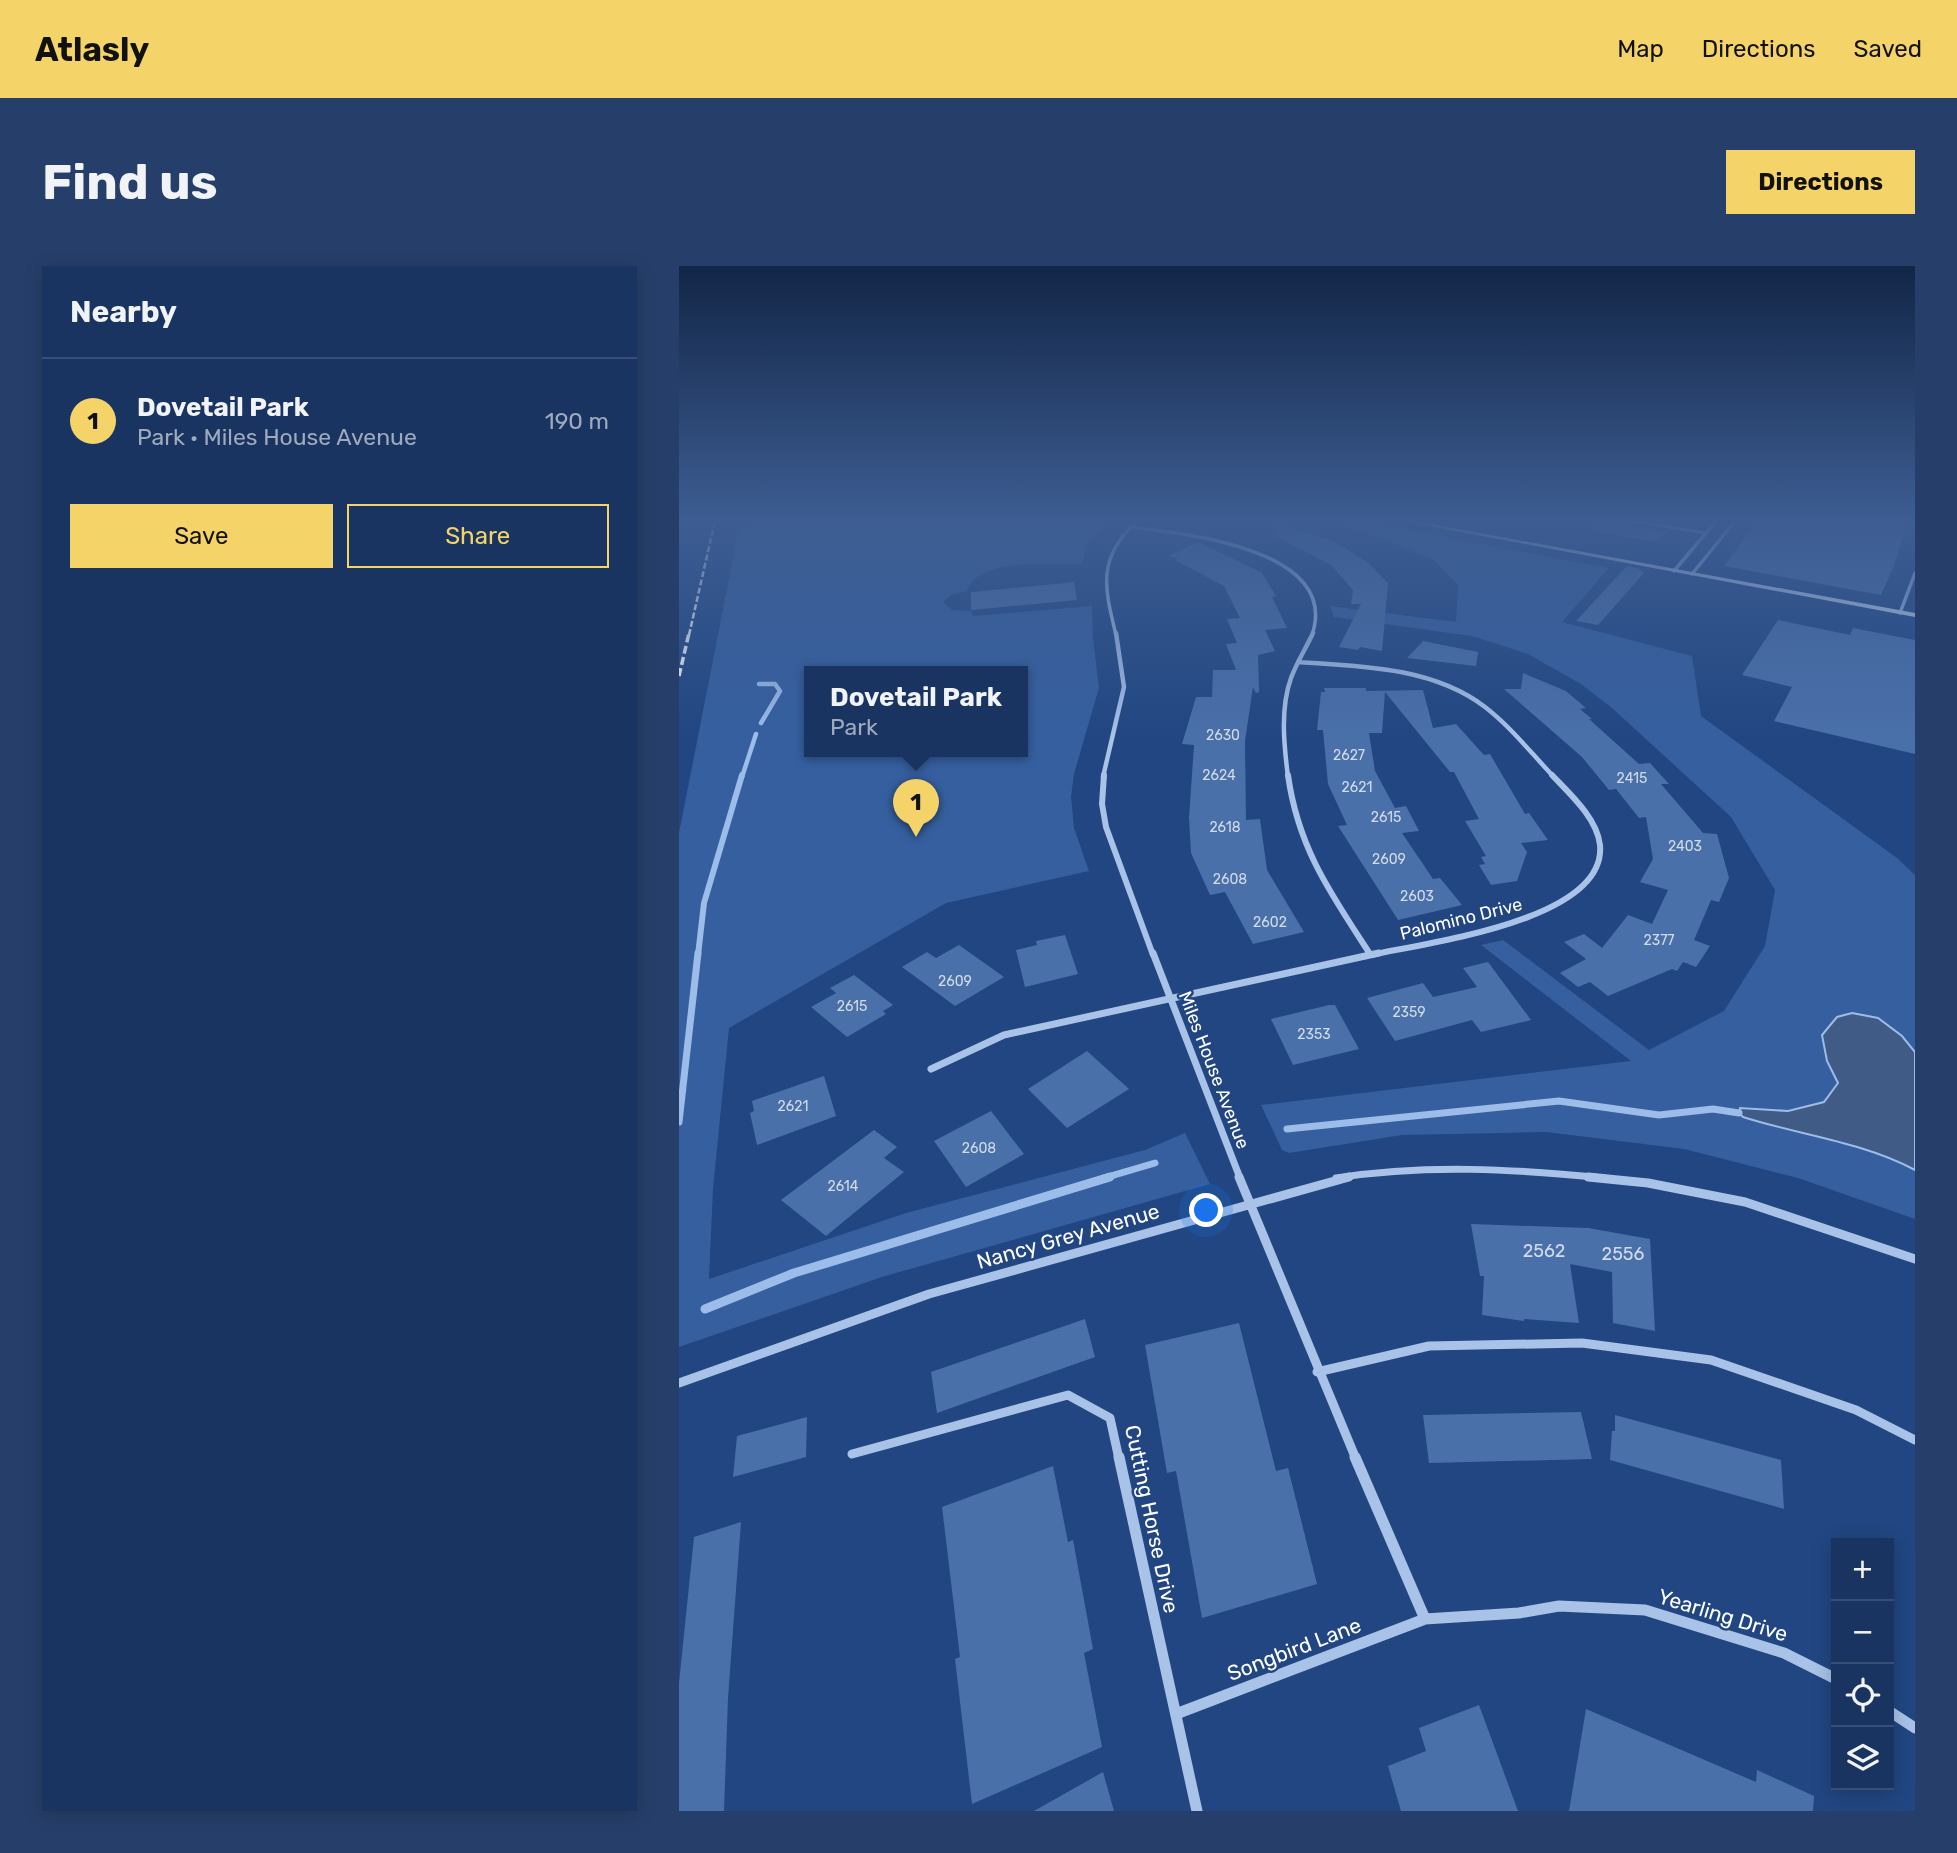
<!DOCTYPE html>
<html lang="en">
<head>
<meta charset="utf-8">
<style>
	:root { --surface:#193461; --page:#263f6a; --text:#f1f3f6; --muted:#9faabd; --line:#374f76; --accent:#f4d369 }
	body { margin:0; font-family:Rubik,sans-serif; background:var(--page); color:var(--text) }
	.controls { position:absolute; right:21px; bottom:21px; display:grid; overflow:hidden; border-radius:0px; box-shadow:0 4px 18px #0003 }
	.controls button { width:63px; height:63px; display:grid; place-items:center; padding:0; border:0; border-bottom:2px solid var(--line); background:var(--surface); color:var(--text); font:35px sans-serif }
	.you { position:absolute; left:528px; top:945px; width:24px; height:24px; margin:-18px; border:5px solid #fff; border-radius:50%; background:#1a73e8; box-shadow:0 0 0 10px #1a73e833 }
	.badge { display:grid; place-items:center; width:46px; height:46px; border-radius:50%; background:var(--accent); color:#111; font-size:23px; font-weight:700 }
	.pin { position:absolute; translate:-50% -58px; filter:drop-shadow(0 2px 4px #0008) }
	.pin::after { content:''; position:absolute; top:37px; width:24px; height:21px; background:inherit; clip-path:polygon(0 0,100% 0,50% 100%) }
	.popup { position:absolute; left:125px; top:400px; width:224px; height:91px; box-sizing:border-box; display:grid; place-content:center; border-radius:0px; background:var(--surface); filter:drop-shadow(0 2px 5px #0005); font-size:23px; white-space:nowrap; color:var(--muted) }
	.popup b { font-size:26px; color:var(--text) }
	.popup::after { content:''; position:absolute; left:50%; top:100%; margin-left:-14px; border:14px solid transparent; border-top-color:var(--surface) }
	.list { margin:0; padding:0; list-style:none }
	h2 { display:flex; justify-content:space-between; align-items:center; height:91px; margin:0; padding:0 28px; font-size:30px }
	h2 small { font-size:23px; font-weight:400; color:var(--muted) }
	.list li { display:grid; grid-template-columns:46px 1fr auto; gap:21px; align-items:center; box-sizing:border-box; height:126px; padding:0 28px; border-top:2px solid var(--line) }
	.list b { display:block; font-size:26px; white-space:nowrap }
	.list p { margin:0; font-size:23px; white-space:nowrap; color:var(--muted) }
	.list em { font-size:23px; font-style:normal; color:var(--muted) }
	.actions { display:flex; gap:14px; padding:21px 28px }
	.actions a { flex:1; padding:16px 0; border:2px solid var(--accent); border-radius:0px; text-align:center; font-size:24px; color:var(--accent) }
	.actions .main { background:var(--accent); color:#111 }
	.icon { flex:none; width:38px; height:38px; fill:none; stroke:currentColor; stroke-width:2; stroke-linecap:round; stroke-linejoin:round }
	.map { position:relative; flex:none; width:1236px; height:1545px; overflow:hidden; border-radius:0px }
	header { display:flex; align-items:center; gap:42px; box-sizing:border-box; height:98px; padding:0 35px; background:var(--accent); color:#111 }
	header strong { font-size:33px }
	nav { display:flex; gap:38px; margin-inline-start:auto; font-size:24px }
	.intro { display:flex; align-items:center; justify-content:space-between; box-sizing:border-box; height:168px; padding:0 42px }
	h1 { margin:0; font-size:49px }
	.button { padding:18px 32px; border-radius:0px; background:var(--accent); color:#111; font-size:24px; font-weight:700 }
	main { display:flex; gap:42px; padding:0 42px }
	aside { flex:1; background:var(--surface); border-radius:0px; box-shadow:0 4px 18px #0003 }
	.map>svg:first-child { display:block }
	.green { fill:#355f9f; fill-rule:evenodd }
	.water { fill:#405b86; stroke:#9cbce9; stroke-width:2 }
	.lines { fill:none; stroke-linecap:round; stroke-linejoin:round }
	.stream-far3 { stroke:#9cbce9; stroke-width:4.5 }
	.stream-far2 { stroke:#9cbce9; stroke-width:6 }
	.stream-far1 { stroke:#9cbce9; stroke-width:7 }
	.stream { stroke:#9cbce9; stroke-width:9 }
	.building { fill:#4a70aa }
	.minor-far5 { stroke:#a8c2e8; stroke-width:3.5 }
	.minor-far4 { stroke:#a8c2e8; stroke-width:4.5 }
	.minor-far3 { stroke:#a8c2e8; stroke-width:6 }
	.minor-far2 { stroke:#a8c2e8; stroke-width:7 }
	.minor-far1 { stroke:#a8c2e8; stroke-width:9 }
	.minor { stroke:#a8c2e8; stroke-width:11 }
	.secondary { fill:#d2e0f6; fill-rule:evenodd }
	.rail-far1 { stroke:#fff; stroke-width:2.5; stroke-dasharray:6 2.5; stroke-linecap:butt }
	.rail { stroke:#fff; stroke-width:3.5; stroke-dasharray:8 3.5; stroke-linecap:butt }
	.labels { text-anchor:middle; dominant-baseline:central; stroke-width:5; stroke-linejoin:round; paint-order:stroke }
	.number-label { font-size:14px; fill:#d2dbea }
	.street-label { font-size:18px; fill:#fff; stroke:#214681 }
	.near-number-label { font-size:18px; fill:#d2dbea }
	.near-street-label { font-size:21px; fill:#fff; stroke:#214681 }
</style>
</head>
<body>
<header>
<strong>Atlasly</strong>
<nav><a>Map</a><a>Directions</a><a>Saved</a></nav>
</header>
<div class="intro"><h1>Find us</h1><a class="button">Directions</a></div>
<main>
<aside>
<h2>Nearby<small></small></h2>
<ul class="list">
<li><span class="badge">1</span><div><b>Dovetail Park</b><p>Park · Miles House Avenue</p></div><em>190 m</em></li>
</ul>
<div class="actions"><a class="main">Save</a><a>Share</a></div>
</aside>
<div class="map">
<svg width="1236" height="1545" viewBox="0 0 1236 1545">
	<rect width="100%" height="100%" fill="#214681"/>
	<path class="green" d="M 78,255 L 430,255 L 409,277 L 403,298 C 373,299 299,290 288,325 L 272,329 L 264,336 L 273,344 L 292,345 L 294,350 L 413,340 L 414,373 L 420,422 L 395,508 L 392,531 L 395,562 L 410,605 L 267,637 L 50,762 L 34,923 L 30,1013 L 227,947 L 466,884 L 506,867 L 531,918 L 203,1011 L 0,1081 L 0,567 L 60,262 ZM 130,405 L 344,405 L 344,485 L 130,485 Z
		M 635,255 L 682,255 L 930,302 L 883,356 L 1013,390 L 1022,450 L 1218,592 L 1236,609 L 1236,953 L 1119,912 L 1005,883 L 867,866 L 723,869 L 610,887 L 603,884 L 582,839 L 952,795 L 802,679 L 824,674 L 970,784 L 1045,745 L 1086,680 L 1096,624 L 1052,551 L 933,442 L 902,418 L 849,388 L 793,370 L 655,351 L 651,340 L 777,356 L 779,319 L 755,294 L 678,264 Z"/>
	<path class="water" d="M 1173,747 L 1199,752 L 1223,770 L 1236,786 L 1236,904 C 1184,876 1120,869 1064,851 L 1060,847 L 1061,842 L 1109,845 L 1145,836 L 1159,817 L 1148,795 L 1143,769 L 1158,751 Z"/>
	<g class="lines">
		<path class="stream-far3" d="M 80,418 L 96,418 L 101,425 L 82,457
			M 63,511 L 77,468"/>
		<path class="stream-far2" d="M 19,689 L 25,637 L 63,509"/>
		<path class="stream-far1" d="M 0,856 L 19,687
			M 608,863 L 880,835 L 980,849 L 1034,843 L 1060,847
			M 425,912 L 476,897"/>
		<path class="stream" d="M 26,1043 L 115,1007 L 431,911"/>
	</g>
	<path class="building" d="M 916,255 L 950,255 L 953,259 L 988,265 L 977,276 L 915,265 Z
		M 1078,255 L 1229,255 L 1214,302 L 1202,329 L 1045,300 Z
		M 597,257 L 654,275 L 688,296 L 709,317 L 703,385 L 681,381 L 679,384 L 660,381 L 682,338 L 672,338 L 674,324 L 652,299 L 593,268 Z
		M 519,276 L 583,307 L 597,330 L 593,331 L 608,362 L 586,364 L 596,385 L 579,389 L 580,426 L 577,427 L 574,421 L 566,475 L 567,554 L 581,553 L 588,604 L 625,666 L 574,678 L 546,626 L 531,629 L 512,587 L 510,552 L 515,479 L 503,478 L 517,431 L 533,431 L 534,404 L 557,404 L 547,378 L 558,377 L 548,353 L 561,352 L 545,320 L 496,294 L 499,292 L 489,290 Z
		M 948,300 L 959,302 L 965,307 L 919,359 L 897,355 Z
		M 395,316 L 398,334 L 292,344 L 292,326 Z
		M 1099,354 L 1171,369 L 1174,362 L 1236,374 L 1236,488 L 1095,455 L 1113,421 L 1063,409 Z
		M 744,375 L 799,386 L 797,400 L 728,392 Z
		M 844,407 L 887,425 L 907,442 L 901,443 L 913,453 L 910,453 L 960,498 L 971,497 L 990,518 L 982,518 L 1024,567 L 1038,568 L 1050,612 L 1040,636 L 1032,634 L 1015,674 L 1031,680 L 1017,701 L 1004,696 L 998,705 L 993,703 L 929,730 L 911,716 L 899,721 L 881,707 L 907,693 L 885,676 L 905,668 L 923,682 L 949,649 L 973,658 L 989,624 L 961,616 L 974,593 L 967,551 L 960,552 L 937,523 L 930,524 L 903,491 L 825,423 L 842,423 Z
		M 645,422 L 687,422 L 687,425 L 744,424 L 754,462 L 777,458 L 805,489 L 811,488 L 846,548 L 850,547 L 869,574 L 842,577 L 848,586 L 838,615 L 812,619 L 800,599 L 806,598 L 802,591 L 807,590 L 786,555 L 800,553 L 775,506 L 771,506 L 706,426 L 703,467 L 690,467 L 696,505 L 716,542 L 727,540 L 740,565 L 723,567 L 754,613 L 761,612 L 783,639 L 719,654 L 659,560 L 668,559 L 649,518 L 644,464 L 638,464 L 642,426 L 646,426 Z
		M 386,669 L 399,708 L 346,721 L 337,684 L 358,679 L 357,675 Z
		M 280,679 L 325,711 L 276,740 L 223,701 L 248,686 L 257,692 Z
		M 809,696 L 852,754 L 802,766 L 793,754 L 716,775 L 688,732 L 744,717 L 754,731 L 798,721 L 784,702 Z
		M 175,709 L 214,739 L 204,745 L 207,748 L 168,771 L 132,741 L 157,727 L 151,722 Z
		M 650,739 L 656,739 L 680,783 L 614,799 L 592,753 Z
		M 408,785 L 450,823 L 388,862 L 349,823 Z
		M 145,810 L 157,850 L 78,879 L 71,847 L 75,845 L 73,835 Z
		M 312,845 L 345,888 L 287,921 L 255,875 Z
		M 195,864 L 218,881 L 205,892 L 225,906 L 147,970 L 102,934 Z
		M 792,958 L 909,962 L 971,973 L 976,1065 L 934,1057 L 933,1006 L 891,998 L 900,1057 L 845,1053 L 845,1055 L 803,1049 L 805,1010 L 801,1010 Z
		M 406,1053 L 416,1091 L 258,1147 L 252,1106 Z
		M 560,1057 L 597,1205 L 609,1202 L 638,1318 L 523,1352 L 497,1205 L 488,1207 L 466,1079 Z
		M 902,1146 L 913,1193 L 750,1197 L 744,1149 Z
		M 936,1149 L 1102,1194 L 1105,1243 L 931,1194 L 933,1165 L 936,1165 Z
		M 128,1151 L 127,1191 L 54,1211 L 58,1170 Z
		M 374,1200 L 389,1276 L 394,1274 L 414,1383 L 405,1387 L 423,1481 L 293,1538 L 276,1393 L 281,1391 L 263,1241 Z
		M 62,1256 L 49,1432 L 45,1545 L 0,1545 L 0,1417 L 15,1271 Z
		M 800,1439 L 839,1545 L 722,1545 L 709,1500 L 747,1485 L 740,1462 Z
		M 907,1443 L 1077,1516 L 1078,1504 L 1135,1530 L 1134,1545 L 890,1545 Z
		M 424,1506 L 435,1545 L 355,1545 Z"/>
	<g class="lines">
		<path class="minor-far5" d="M 954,255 L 1026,267
			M 450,261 C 505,267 662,283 633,369
			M 995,305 L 1037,255
			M 1013,308 L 1056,255
			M 1221,347 L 1236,307
			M 437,369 C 425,320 418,292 458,255"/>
		<path class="minor-far4" d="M 619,396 C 681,400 754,401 806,441 C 832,461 852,487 875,511
			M 424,511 L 445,421 L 437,367
			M 609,511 C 605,479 601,443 612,412 C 618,396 627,382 634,367"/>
		<path class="minor-far3" d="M 425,509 L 423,538 L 427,561 L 474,689
			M 609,509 C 619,582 652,628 691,688
			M 692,689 C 745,677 928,655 921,579 C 918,552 891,528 873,509"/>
		<path class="minor-far2" d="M 474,687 L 561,912
			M 252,803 L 325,769 L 700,687
			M 657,912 C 747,898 835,903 925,912"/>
		<path class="minor-far1" d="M 560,911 L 677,1193
			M 909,911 L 969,917 L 1066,936 L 1236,993
			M 638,1106 L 750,1080 L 903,1077 L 1032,1094 L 1177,1144 L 1236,1174
			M 0,1117 L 250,1028 L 670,911
			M 173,1188 L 389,1129 L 431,1152 L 440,1193"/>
		<path class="minor" d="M 440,1191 L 518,1545
			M 676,1191 L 746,1353
			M 1210,1445 L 1236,1462
			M 497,1448 L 746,1353 L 840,1347 L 880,1340 L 966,1344 L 1105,1387 L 1157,1413"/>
		<path class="secondary" d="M 723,255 L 736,255 L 1236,347 L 1236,351 Z"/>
		<path class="rail-far1" d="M 10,369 L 36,255"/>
		<path class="rail" d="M 0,410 L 10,367"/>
	</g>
	<linearGradient id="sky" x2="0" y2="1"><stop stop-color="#122647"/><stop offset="0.54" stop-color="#3d5d92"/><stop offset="1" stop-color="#3d5d92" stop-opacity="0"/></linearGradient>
	<rect width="1236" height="471" fill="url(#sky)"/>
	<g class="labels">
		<g class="number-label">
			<text x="544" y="469">2630</text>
			<text x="670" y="489">2627</text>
			<text x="540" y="509">2624</text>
			<text x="953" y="512">2415</text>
			<text x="678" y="521">2621</text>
			<text x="707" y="551">2615</text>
			<text x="546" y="561">2618</text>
			<text x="1006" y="580">2403</text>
			<text x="710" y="593">2609</text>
			<text x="551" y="613">2608</text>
			<text x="738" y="630">2603</text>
			<text x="591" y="656">2602</text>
			<text x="980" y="674">2377</text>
			<text x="276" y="715">2609</text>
			<text x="173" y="740">2615</text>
			<text x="730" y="746">2359</text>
			<text x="635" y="768">2353</text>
			<text x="114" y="840">2621</text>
			<text x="300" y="882">2608</text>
			<text x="164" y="920">2614</text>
		</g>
		<g class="street-label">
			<text transform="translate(782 653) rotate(-14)">Palomino Drive</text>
			<text transform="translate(535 804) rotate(69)">Miles House Avenue</text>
		</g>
		<g class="near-number-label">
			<text x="865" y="985">2562</text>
			<text x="944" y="988">2556</text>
		</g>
		<g class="near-street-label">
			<text transform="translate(389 970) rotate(-16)">Nancy Grey Avenue</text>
			<text transform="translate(473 1253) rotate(78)">Cutting Horse Drive</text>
			<text transform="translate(1044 1349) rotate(17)">Yearling Drive</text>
			<text transform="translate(615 1383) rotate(-21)">Songbird Lane</text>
		</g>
	</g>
</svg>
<div class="controls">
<button>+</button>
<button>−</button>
<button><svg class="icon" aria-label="locate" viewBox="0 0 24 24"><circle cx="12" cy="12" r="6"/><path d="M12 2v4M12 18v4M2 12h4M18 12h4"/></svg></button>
<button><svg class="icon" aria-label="layers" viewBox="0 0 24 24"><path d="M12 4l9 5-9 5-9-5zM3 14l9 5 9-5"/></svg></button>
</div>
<div class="you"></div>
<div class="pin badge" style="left:237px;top:571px">1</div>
<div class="popup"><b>Dovetail Park</b>Park</div>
</div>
</main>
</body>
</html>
